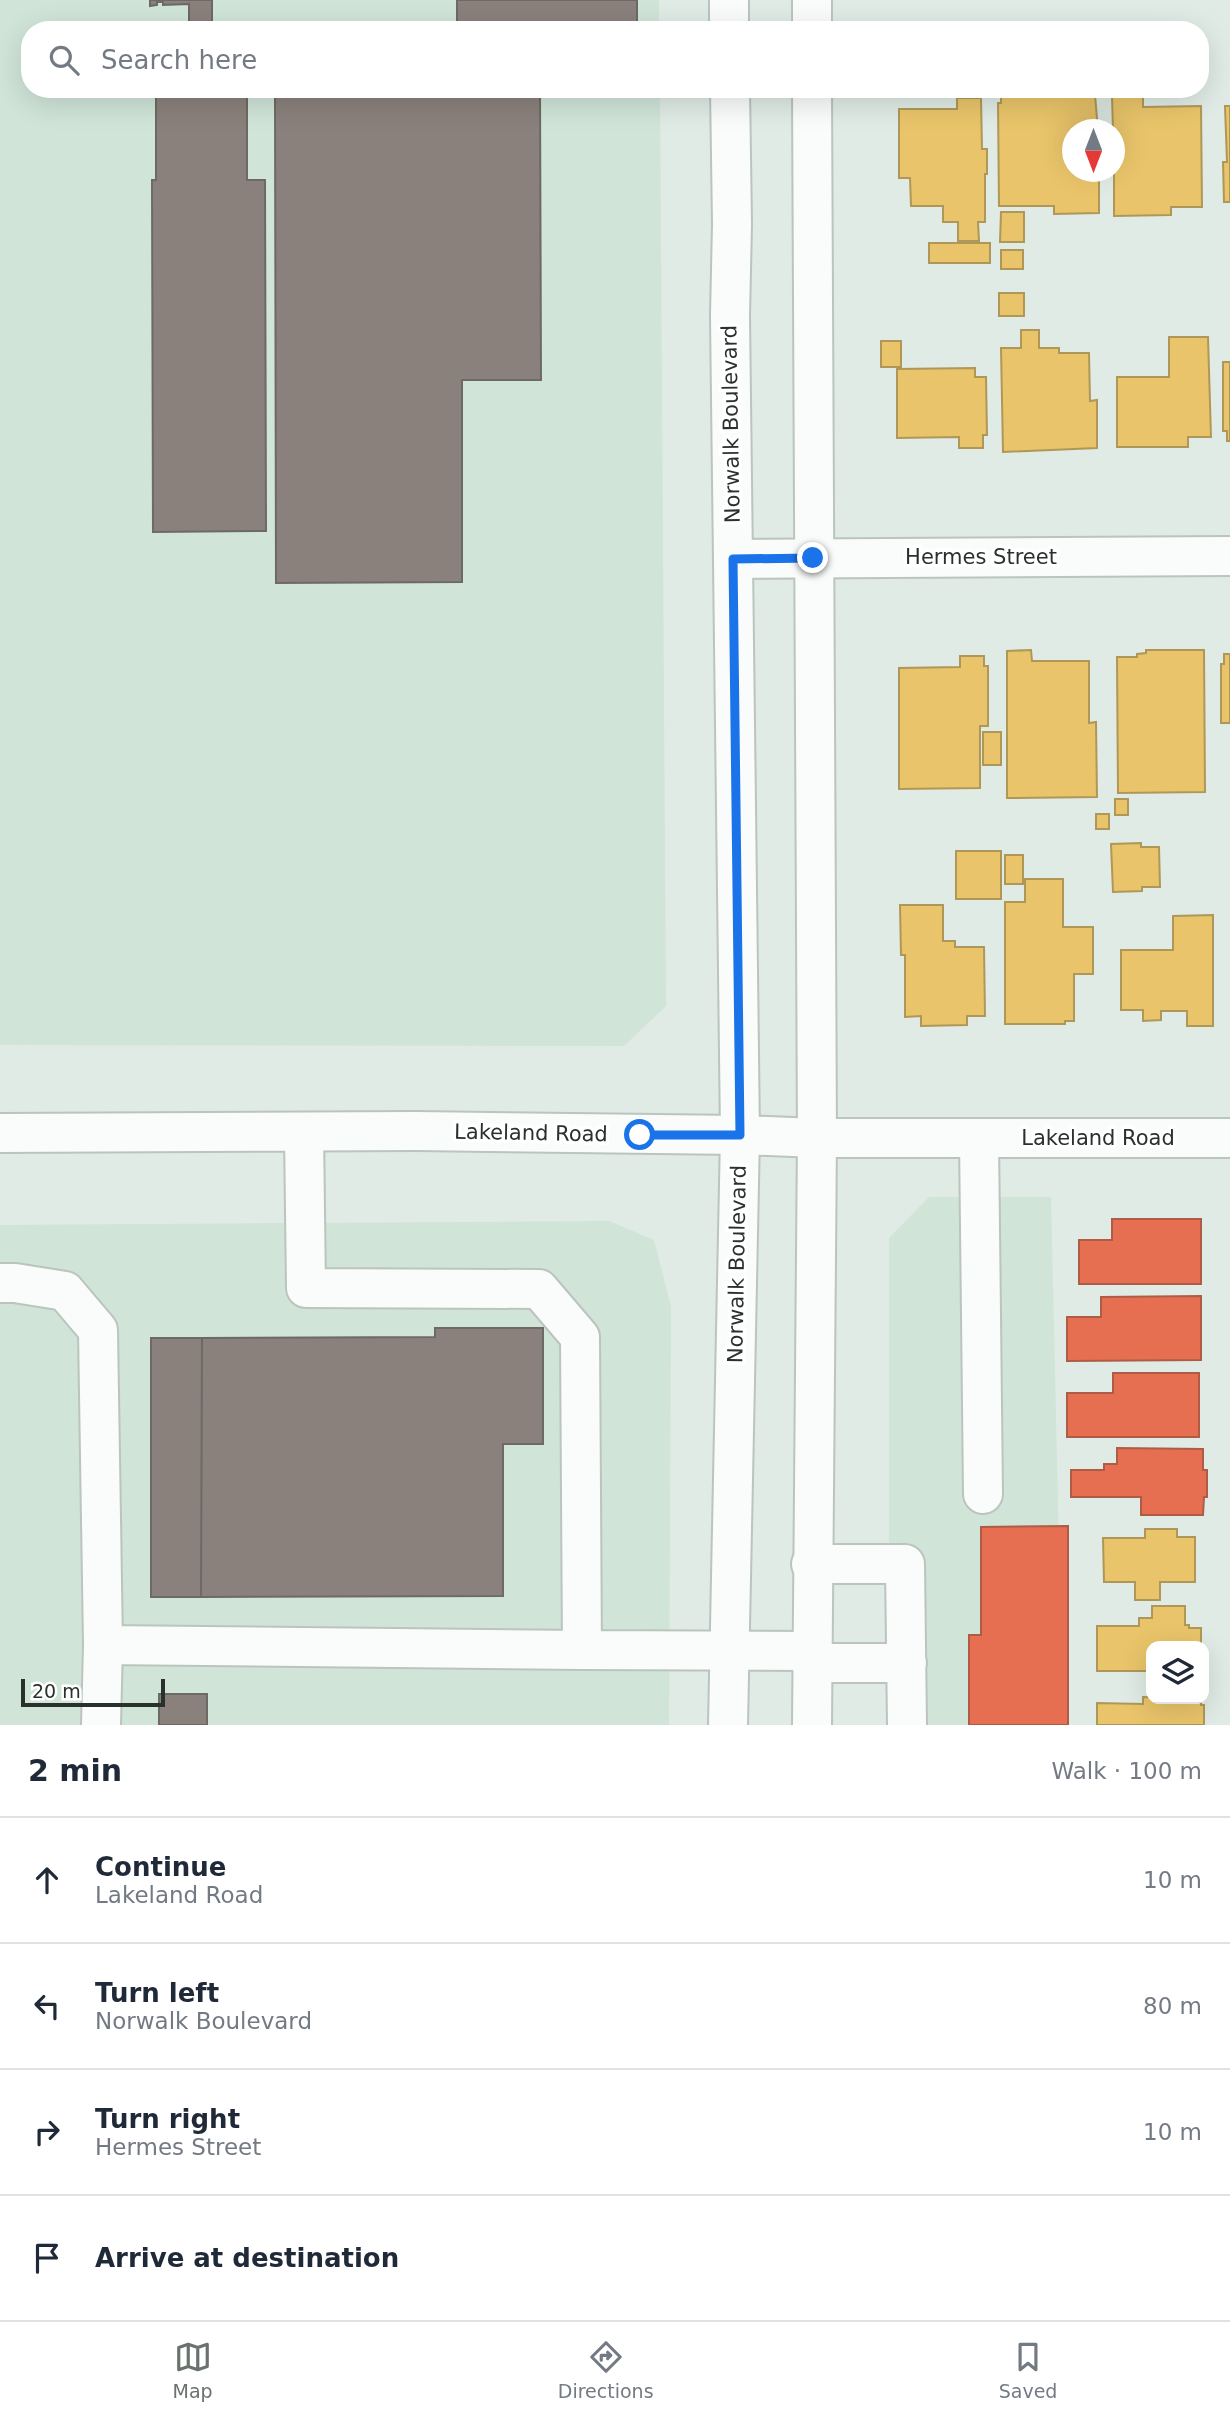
<!DOCTYPE html>
<html lang="en">
<head>
<meta charset="utf-8">
<style>
	:root { --surface:#fff; --page:#f2f2f3; --text:#1f2937; --muted:#747a83; --line:#e0e1e3; --accent:#69726d }
	body { margin:0; font-family:"DejaVu Sans",sans-serif; background:var(--page); color:var(--text) }
	.controls { position:absolute; right:21px; bottom:21px; display:grid; overflow:hidden; border-radius:14px; box-shadow:0 7px 28px #0002 }
	.controls button { width:63px; height:63px; display:grid; place-items:center; padding:0; border:0; border-bottom:2px solid var(--line); background:var(--surface); color:var(--text); font:35px sans-serif }
	.compass { position:absolute; left:1062px; top:119px; width:63px; height:63px; border-radius:50%; background:var(--surface); box-shadow:0 7px 28px #0002; rotate:180deg }
	.scale { position:absolute; left:21px; bottom:18px; width:144px; box-sizing:border-box; padding-left:7px; border:4px solid #29312c; border-top:0; font-size:19px; line-height:24px; white-space:nowrap; color:#29312c; -webkit-text-stroke:5px #fff; paint-order:stroke }
	.stop { position:absolute; width:21px; height:21px; margin:-16px; border:5px solid #1a73e8; border-radius:50%; background:#fff }
	.stop.end { background:#1a73e8; border-color:#fff; box-shadow:0 2px 7px #0008 }
	.list { margin:0; padding:0; list-style:none }
	h2 { display:flex; justify-content:space-between; align-items:center; height:91px; margin:0; padding:0 28px; font-size:30px }
	h2 small { font-size:23px; font-weight:400; color:var(--muted) }
	.list li { display:grid; grid-template-columns:46px 1fr auto; gap:21px; align-items:center; box-sizing:border-box; height:126px; padding:0 28px; border-top:2px solid var(--line) }
	.list b { display:block; font-size:26px; white-space:nowrap }
	.list p { margin:0; font-size:23px; white-space:nowrap; color:var(--muted) }
	.list em { font-size:23px; font-style:normal; color:var(--muted) }
	.icon { flex:none; width:38px; height:38px; fill:none; stroke:currentColor; stroke-width:2; stroke-linecap:round; stroke-linejoin:round }
	.map { position:relative; flex:none; width:1230px; height:1725px; overflow:hidden }
	.search { position:absolute; background:var(--surface); box-shadow:0 7px 28px #0002; left:21px; right:21px; top:21px; height:77px; display:flex; align-items:center; gap:18px; box-sizing:border-box; padding:0 24px; border-radius:28px; color:var(--muted); font-size:26px }
	.sheet { height:595px; background:var(--surface) }
	nav { display:flex; justify-content:space-around; align-items:center; box-sizing:border-box; height:98px; border-top:2px solid var(--line); background:var(--surface); font-size:19px; color:var(--muted) }
	nav a { display:grid; justify-items:center; gap:4px }
	nav .on { color:var(--accent) }
	.map>svg:first-child { display:block }
	.built { fill:#d0e4d8 }
	.homes { fill:#e9c46a; stroke:#af9857; stroke-width:2 }
	.shops { fill:#e76f51; stroke:#ae5c46; stroke-width:2 }
	.industry { fill:#8a817c; stroke:#6d6964; stroke-width:2 }
	.lines { fill:none; stroke-linecap:round; stroke-linejoin:round }
	.minor-casing { stroke:#bbc4be; stroke-width:42 }
	.major-casing { stroke:#bbc4be; stroke-width:42 }
	.minor { stroke:#fafcfb; stroke-width:38 }
	.major { stroke:#fafcfb; stroke-width:38 }
	.route { stroke:#1a73e8; stroke-width:9 }
	.labels { text-anchor:middle; dominant-baseline:central; stroke-width:7; stroke-linejoin:round; paint-order:stroke }
	.street-label { font-size:21px; fill:#29312c; stroke:#fff }
</style>
</head>
<body>
<div class="map">
<svg width="1230" height="1725" viewBox="0 0 1230 1725">
	<rect width="100%" height="100%" fill="#e0ebe5"/>
	<path class="built" d="M 0,0 L 659,0 L 659,30 L 30,30 L 30,89 L 660,89 L 666,1006 L 624,1046 L 0,1045 Z
		M 929,1197 L 1051,1197 L 1063,1725 L 889,1725 L 889,1238 Z
		M 609,1221 L 654,1240 L 671,1307 L 669,1725 L 0,1725 L 0,1225 Z"/>
	<path class="homes" d="M 1001,93 L 1026,93 L 1026,96 L 1095,95 L 1098,130 L 1072,130 L 1072,172 L 1099,172 L 1099,213 L 1054,214 L 1054,206 L 999,206 L 998,103 L 1001,103 Z
		M 1112,97 L 1143,97 L 1143,107 L 1201,106 L 1202,207 L 1171,207 L 1171,215 L 1114,216 L 1114,130 L 1113,130 Z
		M 957,98 L 981,98 L 982,149 L 987,149 L 987,174 L 985,174 L 985,222 L 978,222 L 979,241 L 958,241 L 958,222 L 943,222 L 943,206 L 911,206 L 910,178 L 899,178 L 899,109 L 957,109 Z
		M 1225,106 L 1230,106 L 1230,202 L 1224,202 L 1223,162 L 1227,162 Z
		M 1001,212 L 1024,212 L 1024,242 L 1000,242 Z
		M 929,243 L 990,243 L 990,263 L 929,263 Z
		M 1001,250 L 1023,250 L 1023,269 L 1001,269 Z
		M 999,293 L 1024,293 L 1024,316 L 999,316 Z
		M 1021,330 L 1039,330 L 1039,348 L 1059,348 L 1059,353 L 1089,353 L 1090,401 L 1097,400 L 1097,448 L 1003,452 L 1001,348 L 1021,348 Z
		M 1169,337 L 1208,337 L 1211,437 L 1188,437 L 1188,447 L 1117,447 L 1117,377 L 1169,377 Z
		M 881,341 L 901,341 L 901,367 L 881,367 Z
		M 1223,362 L 1230,362 L 1230,441 L 1227,441 L 1227,431 L 1223,431 Z
		M 975,368 L 975,377 L 986,377 L 987,435 L 983,435 L 983,448 L 959,448 L 959,437 L 897,438 L 897,369 Z
		M 1031,650 L 1032,661 L 1089,661 L 1089,723 L 1096,722 L 1097,797 L 1007,798 L 1007,651 Z
		M 1146,650 L 1204,650 L 1205,792 L 1118,793 L 1117,657 L 1137,657 L 1137,654 L 1146,653 Z
		M 1224,654 L 1230,654 L 1230,723 L 1221,723 L 1221,664 L 1224,664 Z
		M 960,656 L 984,656 L 984,666 L 988,666 L 988,726 L 980,726 L 980,788 L 899,789 L 899,668 L 960,667 Z
		M 983,732 L 1001,732 L 1001,765 L 983,765 Z
		M 1115,799 L 1128,799 L 1128,815 L 1115,815 Z
		M 1096,814 L 1109,814 L 1109,829 L 1096,829 Z
		M 1141,843 L 1141,847 L 1159,847 L 1160,887 L 1142,887 L 1142,891 L 1113,892 L 1111,844 Z
		M 956,851 L 1001,851 L 1001,899 L 956,899 Z
		M 1005,855 L 1023,855 L 1023,884 L 1005,884 Z
		M 1025,879 L 1063,879 L 1063,927 L 1093,927 L 1093,974 L 1074,974 L 1074,1021 L 1065,1021 L 1065,1024 L 1005,1024 L 1005,902 L 1025,902 Z
		M 900,905 L 943,905 L 943,941 L 955,941 L 955,947 L 984,947 L 985,1016 L 967,1016 L 967,1025 L 921,1026 L 921,1016 L 905,1017 L 905,955 L 901,955 Z
		M 1213,915 L 1213,1026 L 1187,1026 L 1187,1011 L 1161,1011 L 1161,1020 L 1143,1021 L 1143,1010 L 1121,1010 L 1121,950 L 1173,950 L 1173,916 Z
		M 1145,1529 L 1177,1529 L 1177,1537 L 1195,1537 L 1195,1582 L 1160,1582 L 1160,1600 L 1135,1600 L 1135,1582 L 1104,1582 L 1103,1538 L 1145,1538 Z
		M 1152,1606 L 1185,1606 L 1185,1625 L 1189,1625 L 1189,1628 L 1201,1628 L 1201,1646 L 1151,1646 L 1151,1671 L 1097,1671 L 1097,1626 L 1139,1626 L 1139,1618 L 1152,1618 Z
		M 1143,1697 L 1201,1699 L 1201,1705 L 1204,1705 L 1204,1725 L 1097,1725 L 1097,1703 L 1143,1704 Z"/>
	<path class="shops" d="M 1112,1219 L 1201,1219 L 1201,1284 L 1079,1284 L 1079,1240 L 1112,1240 Z
		M 1201,1296 L 1201,1360 L 1067,1361 L 1067,1317 L 1101,1317 L 1101,1297 Z
		M 1113,1373 L 1199,1373 L 1199,1437 L 1067,1437 L 1067,1393 L 1113,1393 Z
		M 1117,1448 L 1203,1449 L 1203,1470 L 1207,1470 L 1207,1497 L 1204,1497 L 1203,1515 L 1141,1515 L 1141,1497 L 1071,1497 L 1071,1470 L 1104,1470 L 1104,1464 L 1117,1464 Z
		M 1068,1526 L 1068,1725 L 969,1725 L 969,1635 L 981,1635 L 981,1527 Z"/>
	<path class="industry" d="M 150,0 L 212,0 L 212,23 L 233,23 L 233,30 L 189,30 L 189,4 L 163,5 L 163,2 L 157,2 L 157,5 L 150,6 Z
		M 457,0 L 637,0 L 637,30 L 457,30 Z
		M 275,89 L 540,89 L 541,380 L 462,380 L 462,582 L 276,583 Z
		M 156,90 L 247,90 L 247,180 L 265,180 L 266,531 L 153,532 L 152,180 L 156,180 Z
		M 435,1328 L 543,1328 L 543,1444 L 503,1444 L 503,1596 L 201,1597 L 202,1338 L 435,1337 Z
		M 151,1338 L 202,1338 L 201,1597 L 151,1597 Z
		M 159,1694 L 207,1694 L 207,1725 L 159,1725 Z"/>
	<g class="lines">
		<defs>
			<path id="minor" d="M 733,559 L 1230,556
				M 304,1132 L 306,1288 L 539,1289 L 580,1337 L 582,1650 L 811,1651
				M 0,1133 L 416,1131 L 740,1135 L 817,1138 L 1230,1138
				M 979,1138 L 983,1494
				M 0,1283 L 15,1283 L 65,1291 L 98,1330 L 103,1645 L 582,1650
				M 811,1564 L 905,1564 L 907,1725
				M 811,1663 L 907,1663
				M 101,1725 L 103,1645"/>
			<path id="major" d="M 729,0 L 729,30
				M 812,0 L 812,30
				M 728,1725 L 740,1135 L 730,316 L 732,224 L 730,89
				M 812,1725 L 817,1138 L 812,89"/>
		</defs>
		<use href="#minor" class="minor-casing"/>
		<use href="#major" class="major-casing"/>
		<use href="#minor" class="minor"/>
		<use href="#major" class="major"/>
	</g>
	<g class="lines">
		<path class="route" d="M 640,1135 L 740,1135 L 733,559 L 813,558"/>
	</g>
	<g class="labels">
		<g class="street-label">
			<text transform="translate(731 424) rotate(-91)">Norwalk Boulevard</text>
			<text x="981" y="557">Hermes Street</text>
			<text transform="translate(531 1133) rotate(1)">Lakeland Road</text>
			<text x="1098" y="1138">Lakeland Road</text>
			<text transform="translate(737 1264) rotate(-89)">Norwalk Boulevard</text>
		</g>
	</g>
</svg>
<div class="controls">
<button><svg class="icon" aria-label="layers" viewBox="0 0 24 24"><path d="M12 4l9 5-9 5-9-5zM3 14l9 5 9-5"/></svg></button>
</div>
<svg class="compass" viewBox="-18 -18 36 36"><path d="M0-13l5 13h-10z" fill="#e53935"/><path d="M0 13l5-13h-10z" fill="#747a83"/></svg>
<div class="scale">20 m</div>
<div class="stop" style="left:640px;top:1135px"></div>
<div class="stop end" style="left:813px;top:558px"></div>
<div class="search"><svg class="icon" aria-label="search" viewBox="0 0 24 24"><circle cx="10" cy="10" r="6"/><path d="M15 15l6 6"/></svg>Search here</div>
</div>
<section class="sheet">
<h2>2 min<small>Walk · 100 m</small></h2>
<ul class="list">
<li><svg class="icon" aria-label="ahead" viewBox="0 0 24 24"><path d="M12 20V5M6 11l6-6 6 6"/></svg><div><b>Continue</b><p>Lakeland Road</p></div><em>10 m</em></li>
<li><svg class="icon" aria-label="left" viewBox="0 0 24 24"><path d="M17 20v-9H6M10 6l-5 5 5 5"/></svg><div><b>Turn left</b><p>Norwalk Boulevard</p></div><em>80 m</em></li>
<li><svg class="icon" aria-label="right" viewBox="0 0 24 24"><path d="M7 20v-9h11M14 6l5 5-5 5"/></svg><div><b>Turn right</b><p>Hermes Street</p></div><em>10 m</em></li>
<li><svg class="icon" aria-label="arrive" viewBox="0 0 24 24"><path d="M6 21V4h12l-3 4 3 4H6"/></svg><div><b>Arrive at destination</b></div></li>
</ul>
</section>
<nav>
<a class="on"><svg class="icon" aria-label="map" viewBox="0 0 24 24"><path d="M3 6l6-2 6 2 6-2v14l-6 2-6-2-6 2zM9 4v14M15 6v14"/></svg>Map</a>
<a><svg class="icon" aria-label="directions" viewBox="0 0 24 24"><path d="M12 3l9 9-9 9-9-9zM9 14v-3h6M13 9l2 2-2 2"/></svg>Directions</a>
<a><svg class="icon" aria-label="saved" viewBox="0 0 24 24"><path d="M7 4h10v16l-5-4-5 4z"/></svg>Saved</a>
</nav>
</body>
</html>
